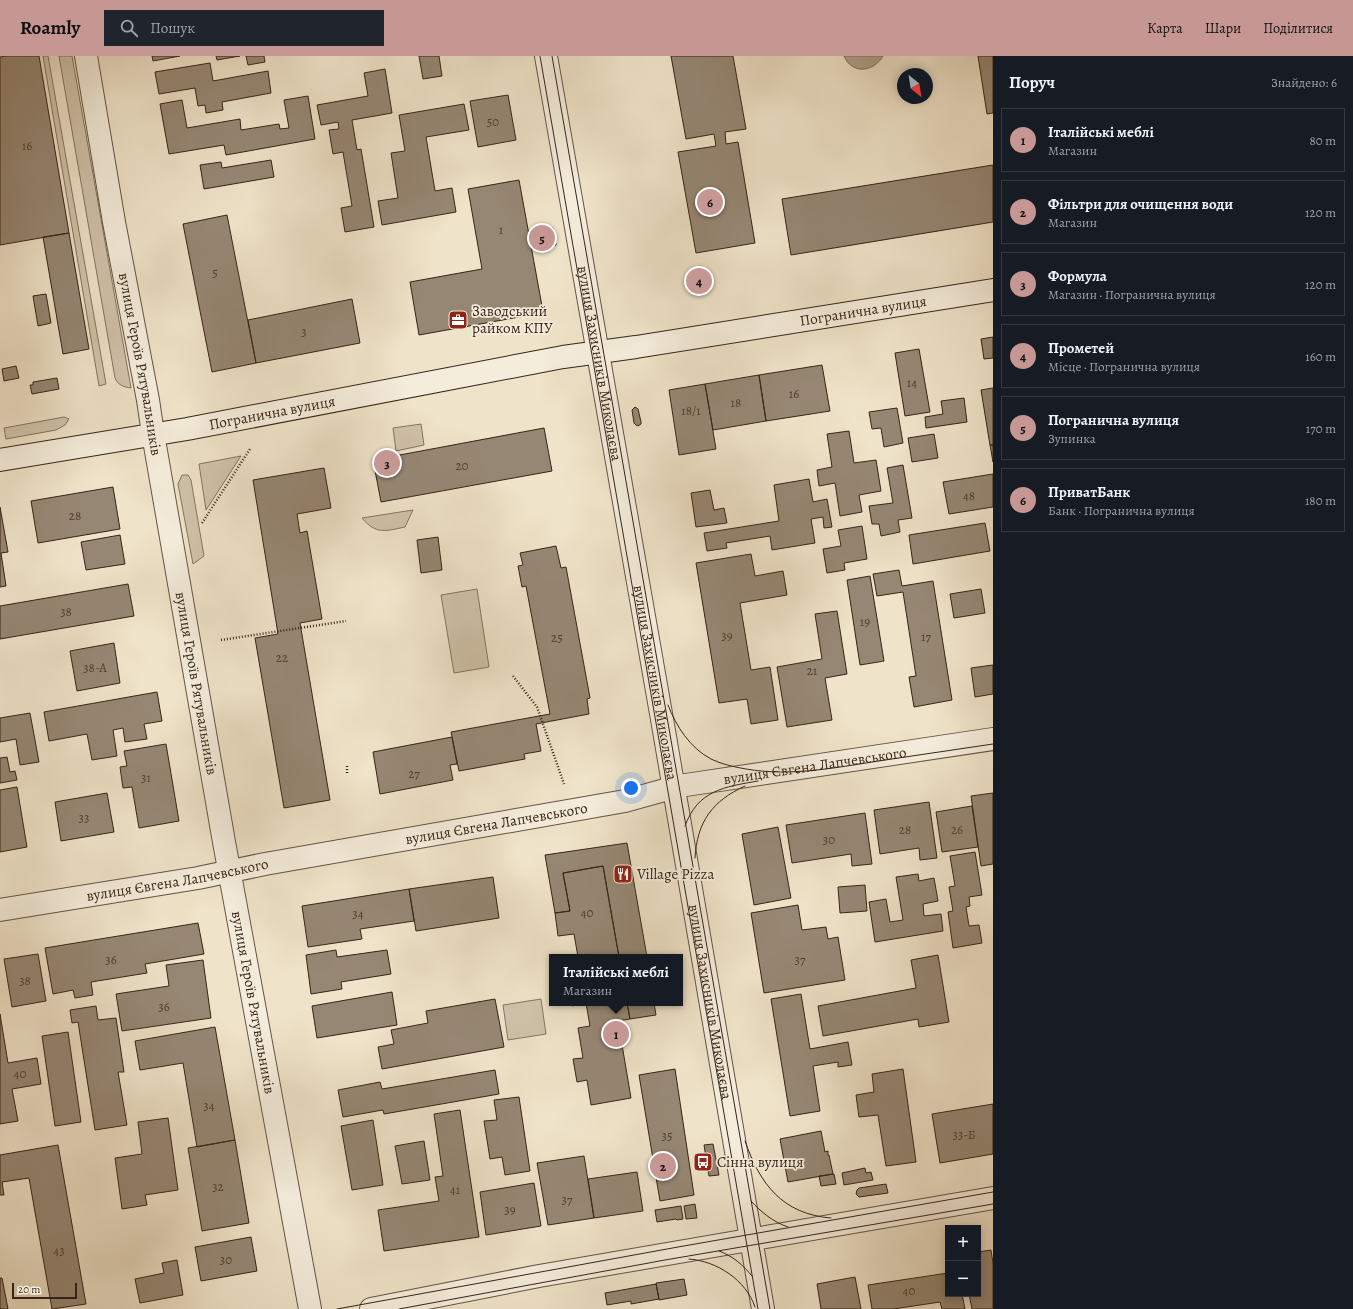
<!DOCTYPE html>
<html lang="uk">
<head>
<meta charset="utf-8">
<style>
	:root { --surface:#171b24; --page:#20242c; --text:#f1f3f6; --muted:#9ea1a6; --line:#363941; --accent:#c59692 }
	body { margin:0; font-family:Alegreya,serif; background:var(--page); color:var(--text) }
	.controls { position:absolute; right:12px; bottom:12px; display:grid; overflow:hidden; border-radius:0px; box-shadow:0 2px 10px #0003 }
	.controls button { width:36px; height:36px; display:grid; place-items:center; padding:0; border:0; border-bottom:1px solid var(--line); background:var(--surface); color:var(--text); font:20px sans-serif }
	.compass { position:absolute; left:897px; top:12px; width:36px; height:36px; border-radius:50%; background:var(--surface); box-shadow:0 2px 10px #0003; rotate:150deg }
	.scale { position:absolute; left:12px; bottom:10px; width:65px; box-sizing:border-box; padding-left:4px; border:2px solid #362417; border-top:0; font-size:11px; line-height:14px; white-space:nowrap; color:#362417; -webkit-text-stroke:3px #f5eddc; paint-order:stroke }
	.you { position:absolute; left:631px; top:732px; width:14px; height:14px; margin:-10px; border:3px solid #fff; border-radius:50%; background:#1a73e8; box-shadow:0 0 0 6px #1a73e833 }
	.badge { display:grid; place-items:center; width:26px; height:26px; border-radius:50%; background:var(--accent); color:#111; font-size:13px; font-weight:700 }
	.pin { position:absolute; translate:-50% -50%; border:2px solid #fff; box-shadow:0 1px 4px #0006 }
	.popup { position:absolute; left:549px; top:898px; width:134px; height:52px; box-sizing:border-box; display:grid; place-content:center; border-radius:0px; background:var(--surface); filter:drop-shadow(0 1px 3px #0005); font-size:13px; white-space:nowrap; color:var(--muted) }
	.popup b { font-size:15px; color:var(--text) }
	.popup::after { content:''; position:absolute; left:50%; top:100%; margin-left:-8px; border:8px solid transparent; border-top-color:var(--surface) }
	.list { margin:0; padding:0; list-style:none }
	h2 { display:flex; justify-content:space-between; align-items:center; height:52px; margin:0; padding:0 16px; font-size:17px }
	h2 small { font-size:13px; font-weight:400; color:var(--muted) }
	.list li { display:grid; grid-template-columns:26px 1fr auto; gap:12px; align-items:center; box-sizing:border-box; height:64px; margin:0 8px 8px; padding:0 8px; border:1px solid var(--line); border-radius:0px }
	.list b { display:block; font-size:15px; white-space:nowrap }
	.list p { margin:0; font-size:13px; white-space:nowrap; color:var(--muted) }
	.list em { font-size:13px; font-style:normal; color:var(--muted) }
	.icon { flex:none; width:22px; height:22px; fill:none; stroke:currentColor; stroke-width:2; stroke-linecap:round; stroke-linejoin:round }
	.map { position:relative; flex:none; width:993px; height:1253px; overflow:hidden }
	header { display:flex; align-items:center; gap:24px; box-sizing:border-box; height:56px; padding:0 20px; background:var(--accent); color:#111 }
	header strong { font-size:19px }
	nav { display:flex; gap:22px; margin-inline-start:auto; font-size:14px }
	.search { width:280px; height:36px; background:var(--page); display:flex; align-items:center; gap:10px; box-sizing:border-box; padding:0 14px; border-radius:0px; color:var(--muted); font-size:15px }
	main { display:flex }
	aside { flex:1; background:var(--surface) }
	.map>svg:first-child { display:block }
	.green { fill:#d0c3ab; stroke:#837461 }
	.water { fill:#b0a28c; stroke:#7f705d }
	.building { fill:#968774; stroke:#362417 }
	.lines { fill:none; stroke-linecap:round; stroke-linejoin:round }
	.minor-casing { stroke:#645444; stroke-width:24 }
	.secondary-casing { stroke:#362417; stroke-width:24 }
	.path { stroke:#362417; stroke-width:2.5; stroke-dasharray:1 2; stroke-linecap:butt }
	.minor { stroke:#f5eddc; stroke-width:22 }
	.secondary { stroke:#f5eddc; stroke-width:22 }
	.tram { stroke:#362417; stroke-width:1 }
	.labels { text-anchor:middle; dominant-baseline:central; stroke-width:3.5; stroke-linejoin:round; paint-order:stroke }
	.number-label { font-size:13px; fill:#4e3d2e }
	.poi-label { font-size:15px; fill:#362417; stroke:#f5eddc; text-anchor:start }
	.street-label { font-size:15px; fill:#362417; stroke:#f5eddc }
</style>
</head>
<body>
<header>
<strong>Roamly</strong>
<div class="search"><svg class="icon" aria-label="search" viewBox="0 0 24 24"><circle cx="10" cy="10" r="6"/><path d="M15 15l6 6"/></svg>Пошук</div>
<nav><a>Карта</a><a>Шари</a><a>Поділитися</a></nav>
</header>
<main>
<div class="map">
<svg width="993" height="1253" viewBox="0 0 993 1253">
	<rect width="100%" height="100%" fill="#efe3c9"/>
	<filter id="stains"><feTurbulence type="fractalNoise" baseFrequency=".005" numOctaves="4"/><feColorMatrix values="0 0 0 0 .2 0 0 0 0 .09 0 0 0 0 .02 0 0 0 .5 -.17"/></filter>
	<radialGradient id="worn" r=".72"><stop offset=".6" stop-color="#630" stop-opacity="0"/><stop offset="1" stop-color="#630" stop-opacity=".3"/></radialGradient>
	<path class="green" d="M 43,0 L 48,0 L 106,328 L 99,330 Z
		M 59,0 L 72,0 L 131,332 C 123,331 118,329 115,322 Z
		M 64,361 L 69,363 L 65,369 L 56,374 L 6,383 L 4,372 Z
		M 421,368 L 424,389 L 396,395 L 393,372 Z
		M 241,400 L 206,454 L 199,408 Z
		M 182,419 L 188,419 L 191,424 L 204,500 L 193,508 L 178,428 Z
		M 413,454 L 405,471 C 386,475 376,479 362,462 Z
		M 477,533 L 489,611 L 454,617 L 441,539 Z
		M 541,943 L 546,978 L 508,984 L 503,949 Z"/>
	<path class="water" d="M 844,0 L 883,0 C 874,16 852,19 844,0 Z"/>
	<path class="building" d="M 6,0 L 39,0 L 69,177 L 0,189 L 0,1 Z
		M 152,0 L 180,0 L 153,5 Z
		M 216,0 L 240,0 L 217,4 Z
		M 246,0 L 264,0 L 265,6 L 248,9 Z
		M 419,0 L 439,0 L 442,20 L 423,23 Z
		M 671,0 L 733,0 L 746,73 L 725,76 L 726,88 L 738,86 L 755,187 L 696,197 L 678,96 L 716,90 L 714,78 L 686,83 Z
		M 978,0 L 993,0 L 993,57 L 987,58 Z
		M 210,7 L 213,25 L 268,15 L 271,37 L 222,46 L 223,54 L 206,57 L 205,49 L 198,50 L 195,32 L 159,38 L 155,16 Z
		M 385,13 L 392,57 L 352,64 L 357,94 L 361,93 L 374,171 L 345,176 L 341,152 L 352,150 L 343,96 L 333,98 L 329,74 L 339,73 L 338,66 L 321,69 L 317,49 L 368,40 L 364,17 Z
		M 508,39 L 516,84 L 478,91 L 470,45 Z
		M 308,40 L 315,83 L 226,99 L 224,89 L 169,98 L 160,48 L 182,44 L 187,72 L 240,63 L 241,74 L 279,68 L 280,73 L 289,72 L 284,44 Z
		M 464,48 L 469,74 L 426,81 L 435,135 L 452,132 L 456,156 L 382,169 L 378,145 L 398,142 L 391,97 L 405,95 L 399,59 Z
		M 271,104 L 274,121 L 204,133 L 200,109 L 221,106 L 222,112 Z
		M 993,109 L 993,166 L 791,199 L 782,143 Z
		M 519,124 L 542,250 L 536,258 L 419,279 L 410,226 L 482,213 L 468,133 Z
		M 227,159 L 256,307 L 212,316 L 183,168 Z
		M 546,171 L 550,171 L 553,172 L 556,189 L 547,191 L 544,176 Z
		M 69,177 L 89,293 L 63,298 L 43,181 Z
		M 46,238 L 51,267 L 38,270 L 33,240 Z
		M 352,243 L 360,287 L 256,307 L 248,264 Z
		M 993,281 L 993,302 L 984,303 L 981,283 Z
		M 919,293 L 930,356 L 905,360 L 895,297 Z
		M 822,309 L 830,355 L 766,365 L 759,319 Z
		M 16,310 L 19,322 L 4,325 L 2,313 Z
		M 759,319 L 766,365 L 713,374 L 705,328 Z
		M 57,322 L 59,333 L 32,338 L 30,329 L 33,329 L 33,326 Z
		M 705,328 L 716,393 L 679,399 L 669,334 Z
		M 993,332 L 993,389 L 990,389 L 981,334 Z
		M 964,342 L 967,366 L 926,372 L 925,361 L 943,358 L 941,345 Z
		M 635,351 L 638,353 L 641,366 L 641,368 L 638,370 L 636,369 L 634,367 L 632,354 Z
		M 897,352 L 903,387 L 884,391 L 881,372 L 872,373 L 869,356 Z
		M 544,372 L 552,415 L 381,446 L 373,404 Z
		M 849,375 L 854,407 L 876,404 L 881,435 L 859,439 L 862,456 L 840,460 L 835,427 L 819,430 L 817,414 L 832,411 L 827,378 Z
		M 934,378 L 938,402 L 912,406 L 908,382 Z
		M 990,389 L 993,389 L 993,406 Z
		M 903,409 L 912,462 L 898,464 L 900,476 L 881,480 L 879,468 L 872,468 L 869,450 L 893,447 L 887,412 Z
		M 324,412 L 331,452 L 297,458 L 300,477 L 307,475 L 322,563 L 300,567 L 330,744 L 284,752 L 255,582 L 278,578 L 253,424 Z
		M 993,418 L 993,451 L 949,458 L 943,426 Z
		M 809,423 L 813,446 L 827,443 L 832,471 L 824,472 L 823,461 L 811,463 L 815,487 L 772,494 L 770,480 L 726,487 L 727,492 L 707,495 L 704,477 L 779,465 L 774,429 Z
		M 113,431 L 120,473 L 38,487 L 31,445 Z
		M 710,434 L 714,454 L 724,452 L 727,467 L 696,471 L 691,437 Z
		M 0,451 L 8,496 L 1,497 L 6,530 L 0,531 Z
		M 985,467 L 990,495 L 913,508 L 909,479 Z
		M 862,470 L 867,503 L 844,507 L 845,514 L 827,517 L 823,493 L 841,490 L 838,474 Z
		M 120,479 L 125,508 L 86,514 L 81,486 Z
		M 438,481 L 442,514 L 421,517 L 417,484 Z
		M 556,490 L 561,512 L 566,511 L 590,642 L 587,643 L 589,658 L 536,668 L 541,695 L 524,698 L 525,703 L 459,715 L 451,676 L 550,658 L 526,530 L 522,531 L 518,510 L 523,509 L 520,497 Z
		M 751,498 L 755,520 L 783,515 L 787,539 L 740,547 L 751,614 L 770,611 L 778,664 L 751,668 L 747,643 L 719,647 L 696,507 Z
		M 899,514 L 902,530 L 933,525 L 952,644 L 914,651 L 909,621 L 916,620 L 903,536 L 877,540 L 873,518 Z
		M 870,520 L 884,605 L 860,609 L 847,524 Z
		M 128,528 L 134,560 L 0,583 L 0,550 Z
		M 981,533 L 985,557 L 954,562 L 950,538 Z
		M 837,555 L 847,618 L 825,622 L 832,664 L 787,671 L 777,611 L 822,603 L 815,558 Z
		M 114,587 L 120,627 L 77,635 L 70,595 Z
		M 993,609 L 993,638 L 975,641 L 971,612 Z
		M 157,636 L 162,665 L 144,668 L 147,683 L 125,686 L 123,672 L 113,674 L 117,700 L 92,704 L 87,678 L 49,685 L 44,656 Z
		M 30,657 L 39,706 L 20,709 L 16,683 L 0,686 L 0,662 Z
		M 452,681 L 457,708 L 450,709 L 453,724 L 380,738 L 373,696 Z
		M 166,688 L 179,765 L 139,772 L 132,731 L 123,732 L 120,711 L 127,710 L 124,695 Z
		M 7,701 L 10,716 L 15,715 L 17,724 L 0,727 L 0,702 Z
		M 17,731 L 27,791 L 0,796 L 0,734 Z
		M 107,737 L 114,776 L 61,785 L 55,746 Z
		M 993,737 L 993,808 L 981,810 L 971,740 Z
		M 929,746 L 937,802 L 920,804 L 919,792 L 880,798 L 874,754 Z
		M 972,750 L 978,791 L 942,796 L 936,756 Z
		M 865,757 L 872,808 L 852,810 L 851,798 L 792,807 L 786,769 Z
		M 778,771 L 791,842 L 754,849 L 742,778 Z
		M 627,787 L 647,901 L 619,901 L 603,810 L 563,817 L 570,855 L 555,857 L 545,799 Z
		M 975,796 L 982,839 L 969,841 L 970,850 L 966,851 L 969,870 L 979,869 L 982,887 L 953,892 L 948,856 L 953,855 L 949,831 L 955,830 L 950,800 Z
		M 603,810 L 619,901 L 578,901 L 574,878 L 558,880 L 555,857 L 570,855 L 563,817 Z
		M 918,818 L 919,825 L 934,822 L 938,845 L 923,848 L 924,860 L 941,858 L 943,875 L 875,886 L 869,846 L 886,843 L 890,866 L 903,864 L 896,821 Z
		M 493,821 L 499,862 L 416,875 L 409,833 Z
		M 865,829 L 867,855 L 840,857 L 838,831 Z
		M 409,833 L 414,865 L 360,873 L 362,883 L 308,891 L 302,850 Z
		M 798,849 L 802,874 L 826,871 L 828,883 L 838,881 L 845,924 L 764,937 L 751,857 Z
		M 198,867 L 204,898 L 145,908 L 147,917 L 91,926 L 93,939 L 75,942 L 73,934 L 53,938 L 45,892 Z
		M 336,894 L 337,901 L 387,894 L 391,918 L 341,926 L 342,933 L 311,938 L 306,899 Z
		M 38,898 L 46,945 L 12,951 L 4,903 Z
		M 938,899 L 949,966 L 919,971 L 918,963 L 823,980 L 818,950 L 916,932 L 911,904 Z
		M 203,904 L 211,962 L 122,975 L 116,938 L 169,930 L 166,909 Z
		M 392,936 L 397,969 L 317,982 L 312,950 Z
		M 801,938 L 810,993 L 848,986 L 852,1009 L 838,1011 L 838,1006 L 813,1010 L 820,1055 L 790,1060 L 771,943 Z
		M 495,943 L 504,991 L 382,1013 L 378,991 L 394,988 L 391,974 L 428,967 L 426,955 Z
		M 571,947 L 627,947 L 630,963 L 618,965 L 631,1042 L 591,1049 L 587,1024 L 577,1026 L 573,1003 L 583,1002 L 578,972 L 590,970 L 586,947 L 572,950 Z
		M 627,947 L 654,947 L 656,959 L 630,963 Z
		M 96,950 L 98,964 L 116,962 L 124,1016 L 118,1016 L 127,1069 L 95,1074 L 78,966 L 72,967 L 70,954 Z
		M 0,958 L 8,1007 L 37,1002 L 41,1028 L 12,1033 L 18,1065 L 0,1068 Z
		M 215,971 L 235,1084 L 197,1091 L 183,1007 L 140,1014 L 135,985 Z
		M 68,976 L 81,1066 L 55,1070 L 42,980 Z
		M 675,1013 L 694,1139 L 660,1145 L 639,1019 Z
		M 903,1013 L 916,1106 L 886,1110 L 878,1059 L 859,1061 L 856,1039 L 874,1036 L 872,1018 Z
		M 495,1014 L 499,1038 L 384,1058 L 383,1054 L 343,1061 L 338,1034 L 380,1026 L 382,1033 Z
		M 519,1041 L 530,1115 L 505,1119 L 502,1101 L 490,1103 L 484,1065 L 497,1064 L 494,1044 Z
		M 993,1048 L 993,1098 L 940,1107 L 932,1058 Z
		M 460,1054 L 479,1181 L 384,1195 L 378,1154 L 439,1145 L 435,1121 L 443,1120 L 434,1058 Z
		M 168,1062 L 178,1134 L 145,1139 L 147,1149 L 122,1153 L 115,1102 L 142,1098 L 138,1066 Z
		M 373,1064 L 383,1129 L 352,1134 L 341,1070 Z
		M 821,1075 L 825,1096 L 828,1095 L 828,1099 L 829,1099 L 833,1118 L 788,1126 L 780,1083 Z
		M 235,1084 L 249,1167 L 202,1175 L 188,1092 Z
		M 424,1085 L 430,1124 L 402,1128 L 395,1090 Z
		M 713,1088 L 719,1119 L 709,1120 L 704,1089 Z
		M 58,1089 L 86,1248 L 52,1253 L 29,1122 L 2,1126 L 4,1139 L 0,1139 L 0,1099 Z
		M 584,1100 L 594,1162 L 548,1169 L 537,1107 Z
		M 865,1112 L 866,1117 L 871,1116 L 873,1124 L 844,1129 L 842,1117 Z
		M 637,1116 L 643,1155 L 594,1162 L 588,1123 Z
		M 834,1118 L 836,1128 L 821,1130 L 819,1120 Z
		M 534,1127 L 541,1170 L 486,1179 L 480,1136 Z
		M 886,1128 L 888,1137 L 859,1141 L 856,1138 L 857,1134 L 859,1132 Z
		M 695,1148 L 697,1162 L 686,1163 L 684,1150 Z
		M 681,1150 L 683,1163 L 677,1164 L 676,1163 L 657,1166 L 655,1154 Z
		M 251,1181 L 257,1215 L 201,1225 L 195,1191 Z
		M 991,1194 L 993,1207 L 993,1253 L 972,1253 L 969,1238 L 978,1238 L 978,1196 Z
		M 177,1204 L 183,1239 L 140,1247 L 135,1223 L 164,1217 L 162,1207 Z
		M 948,1217 L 948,1238 L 962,1238 L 965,1253 L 942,1253 L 940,1246 L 893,1253 L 872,1253 L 868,1229 Z
		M 855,1221 L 861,1253 L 821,1253 L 817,1228 Z
		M 0,1222 L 2,1222 L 8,1253 L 0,1253 Z
		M 684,1223 L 687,1239 L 659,1244 L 656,1227 Z
		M 656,1228 L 659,1243 L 631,1248 L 631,1245 L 607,1249 L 605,1237 Z"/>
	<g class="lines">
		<defs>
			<g id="minor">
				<path id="s1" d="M 86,0 L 114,166 L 148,344 L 153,378 L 224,786 L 310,1253"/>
				<path id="s2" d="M 546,0 L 663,669 L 763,1253"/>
				<path id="s3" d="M 0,854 L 198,822 L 265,808 L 625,745 L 679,730 L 993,683"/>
				<path d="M 371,1253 L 539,1220 L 993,1142"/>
			</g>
			<g id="secondary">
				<path id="s4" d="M 0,404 L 187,373 L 563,301 L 636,291 L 993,234"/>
			</g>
		</defs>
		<use href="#minor" class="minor-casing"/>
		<use href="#secondary" class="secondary-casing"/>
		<path class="path" d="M 202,467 L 250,393
			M 221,584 L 346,565
			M 513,620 L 537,651 L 564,728
			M 347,717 L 347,709"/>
		<use href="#minor" class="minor"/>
		<use href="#secondary" class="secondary"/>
		<path class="tram" d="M 540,0 L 758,1253
			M 552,0 L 770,1253
			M 668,649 C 676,670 690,692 711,703 C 721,708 734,711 746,713 C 792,721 839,711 885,704 C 921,699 957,693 993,688
			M 685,770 C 698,734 724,731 758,725
			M 695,802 C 697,766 712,745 745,730
			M 745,1085 C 760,1128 782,1158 831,1162
			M 751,1145 C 761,1156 773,1166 788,1171
			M 719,1195 C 733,1200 743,1209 752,1220
			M 689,1203 C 717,1205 746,1224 755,1251
			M 337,1253 L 678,1191 L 993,1136
			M 399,1253 L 665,1204 L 993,1148"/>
	</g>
	<defs>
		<symbol id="office-square" viewBox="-11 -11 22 22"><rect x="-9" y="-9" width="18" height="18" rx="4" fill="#8f2418" stroke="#f5eddc"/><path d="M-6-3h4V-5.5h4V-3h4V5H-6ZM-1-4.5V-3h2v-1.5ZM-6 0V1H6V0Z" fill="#fff"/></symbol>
		<symbol id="restaurant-square" viewBox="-11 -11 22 22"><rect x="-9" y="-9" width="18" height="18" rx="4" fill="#8f2418" stroke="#f5eddc"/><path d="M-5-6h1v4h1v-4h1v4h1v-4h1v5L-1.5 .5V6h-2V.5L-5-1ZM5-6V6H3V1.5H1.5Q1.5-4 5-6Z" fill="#fff"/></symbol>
		<symbol id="bus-square" viewBox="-11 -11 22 22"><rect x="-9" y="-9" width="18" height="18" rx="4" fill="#8f2418" stroke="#f5eddc"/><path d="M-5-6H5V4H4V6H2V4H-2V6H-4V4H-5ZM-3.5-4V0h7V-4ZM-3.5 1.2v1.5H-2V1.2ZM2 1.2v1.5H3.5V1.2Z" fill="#fff"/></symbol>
	</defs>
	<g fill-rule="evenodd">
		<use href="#office-square" x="447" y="253" width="22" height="22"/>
		<use href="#restaurant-square" x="612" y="807" width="22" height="22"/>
		<use href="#bus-square" x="692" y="1095" width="22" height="22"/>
	</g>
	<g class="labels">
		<g class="number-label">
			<text x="493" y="65">50</text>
			<text x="27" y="89">16</text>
			<text x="501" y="173">1</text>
			<text x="215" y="216">5</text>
			<text x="304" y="275">3</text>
			<text x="912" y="326">14</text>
			<text x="794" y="337">16</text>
			<text x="736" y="346">18</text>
			<text x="691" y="354">18/1</text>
			<text x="462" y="409">20</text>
			<text x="969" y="439">48</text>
			<text x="75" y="459">28</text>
			<text x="66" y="555">38</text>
			<text x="865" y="565">19</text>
			<text x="727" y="579">39</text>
			<text x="926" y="580">17</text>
			<text x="557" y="581">25</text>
			<text x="282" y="601">22</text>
			<text x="95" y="611">38-А</text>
			<text x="812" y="614">21</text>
			<text x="414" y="717">27</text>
			<text x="146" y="721">31</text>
			<text x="84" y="761">33</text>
			<text x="905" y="773">28</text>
			<text x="957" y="773">26</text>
			<text x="829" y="783">30</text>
			<text x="587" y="856">40</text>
			<text x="358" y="857">34</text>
			<text x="111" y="903">36</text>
			<text x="800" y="903">37</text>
			<text x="25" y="924">38</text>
			<text x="164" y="950">36</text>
			<text x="20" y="1017">40</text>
			<text x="209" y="1049">34</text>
			<text x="964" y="1078">33-Б</text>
			<text x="667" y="1079">35</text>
			<text x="218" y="1130">32</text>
			<text x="455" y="1133">41</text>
			<text x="567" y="1143">37</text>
			<text x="510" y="1153">39</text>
			<text x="59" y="1194">43</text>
			<text x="226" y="1203">30</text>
			<text x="909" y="1234">40</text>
		</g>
		<g class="poi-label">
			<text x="472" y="255">Заводський<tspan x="472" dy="17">райком КПУ</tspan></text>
			<text x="637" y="818">Village Pizza</text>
			<text x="717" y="1106">Сінна вулиця</text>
		</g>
		<g class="street-label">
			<text stroke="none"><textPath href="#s4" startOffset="876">Погранична вулиця</textPath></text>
			<text stroke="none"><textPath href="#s2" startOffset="312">вулиця Захисників Миколаєва</textPath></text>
			<text stroke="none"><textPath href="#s1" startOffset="313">вулиця Героїв Рятувальників</textPath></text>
			<text stroke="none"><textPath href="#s4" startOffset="276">Погранична вулиця</textPath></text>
			<text stroke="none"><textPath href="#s2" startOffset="636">вулиця Захисників Миколаєва</textPath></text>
			<text stroke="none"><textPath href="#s1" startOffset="637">вулиця Героїв Рятувальників</textPath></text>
			<text stroke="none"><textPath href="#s3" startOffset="828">вулиця Євгена Лапчевського</textPath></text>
			<text stroke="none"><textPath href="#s3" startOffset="504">вулиця Євгена Лапчевського</textPath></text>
			<text stroke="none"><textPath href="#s3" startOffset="180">вулиця Євгена Лапчевського</textPath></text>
			<text stroke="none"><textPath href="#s1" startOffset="961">вулиця Героїв Рятувальників</textPath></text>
			<text stroke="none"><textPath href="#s2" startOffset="960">вулиця Захисників Миколаєва</textPath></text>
		</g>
	</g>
	<rect width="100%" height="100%" filter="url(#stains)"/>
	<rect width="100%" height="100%" fill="url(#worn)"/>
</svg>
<div class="controls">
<button>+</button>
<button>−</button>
</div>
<svg class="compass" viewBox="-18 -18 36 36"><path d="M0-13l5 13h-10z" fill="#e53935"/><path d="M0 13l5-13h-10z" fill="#9ea1a6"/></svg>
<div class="scale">20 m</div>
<div class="you"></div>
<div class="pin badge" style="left:616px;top:978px">1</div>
<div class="popup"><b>Італійські меблі</b>Магазин</div>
<div class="pin badge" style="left:663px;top:1110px">2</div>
<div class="pin badge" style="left:387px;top:407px">3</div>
<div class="pin badge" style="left:699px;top:225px">4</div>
<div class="pin badge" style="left:542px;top:182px">5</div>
<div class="pin badge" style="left:710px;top:146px">6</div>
</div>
<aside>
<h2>Поруч<small>Знайдено: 6</small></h2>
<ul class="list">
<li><span class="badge">1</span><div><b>Італійські меблі</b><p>Магазин</p></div><em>80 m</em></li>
<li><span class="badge">2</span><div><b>Фільтри для очищення води</b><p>Магазин</p></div><em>120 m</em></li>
<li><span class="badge">3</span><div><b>Формула</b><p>Магазин · Погранична вулиця</p></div><em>120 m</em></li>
<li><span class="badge">4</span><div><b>Прометей</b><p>Місце · Погранична вулиця</p></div><em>160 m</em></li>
<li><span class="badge">5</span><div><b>Погранична вулиця</b><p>Зупинка</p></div><em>170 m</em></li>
<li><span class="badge">6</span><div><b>ПриватБанк</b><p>Банк · Погранична вулиця</p></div><em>180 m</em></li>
</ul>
</aside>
</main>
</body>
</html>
